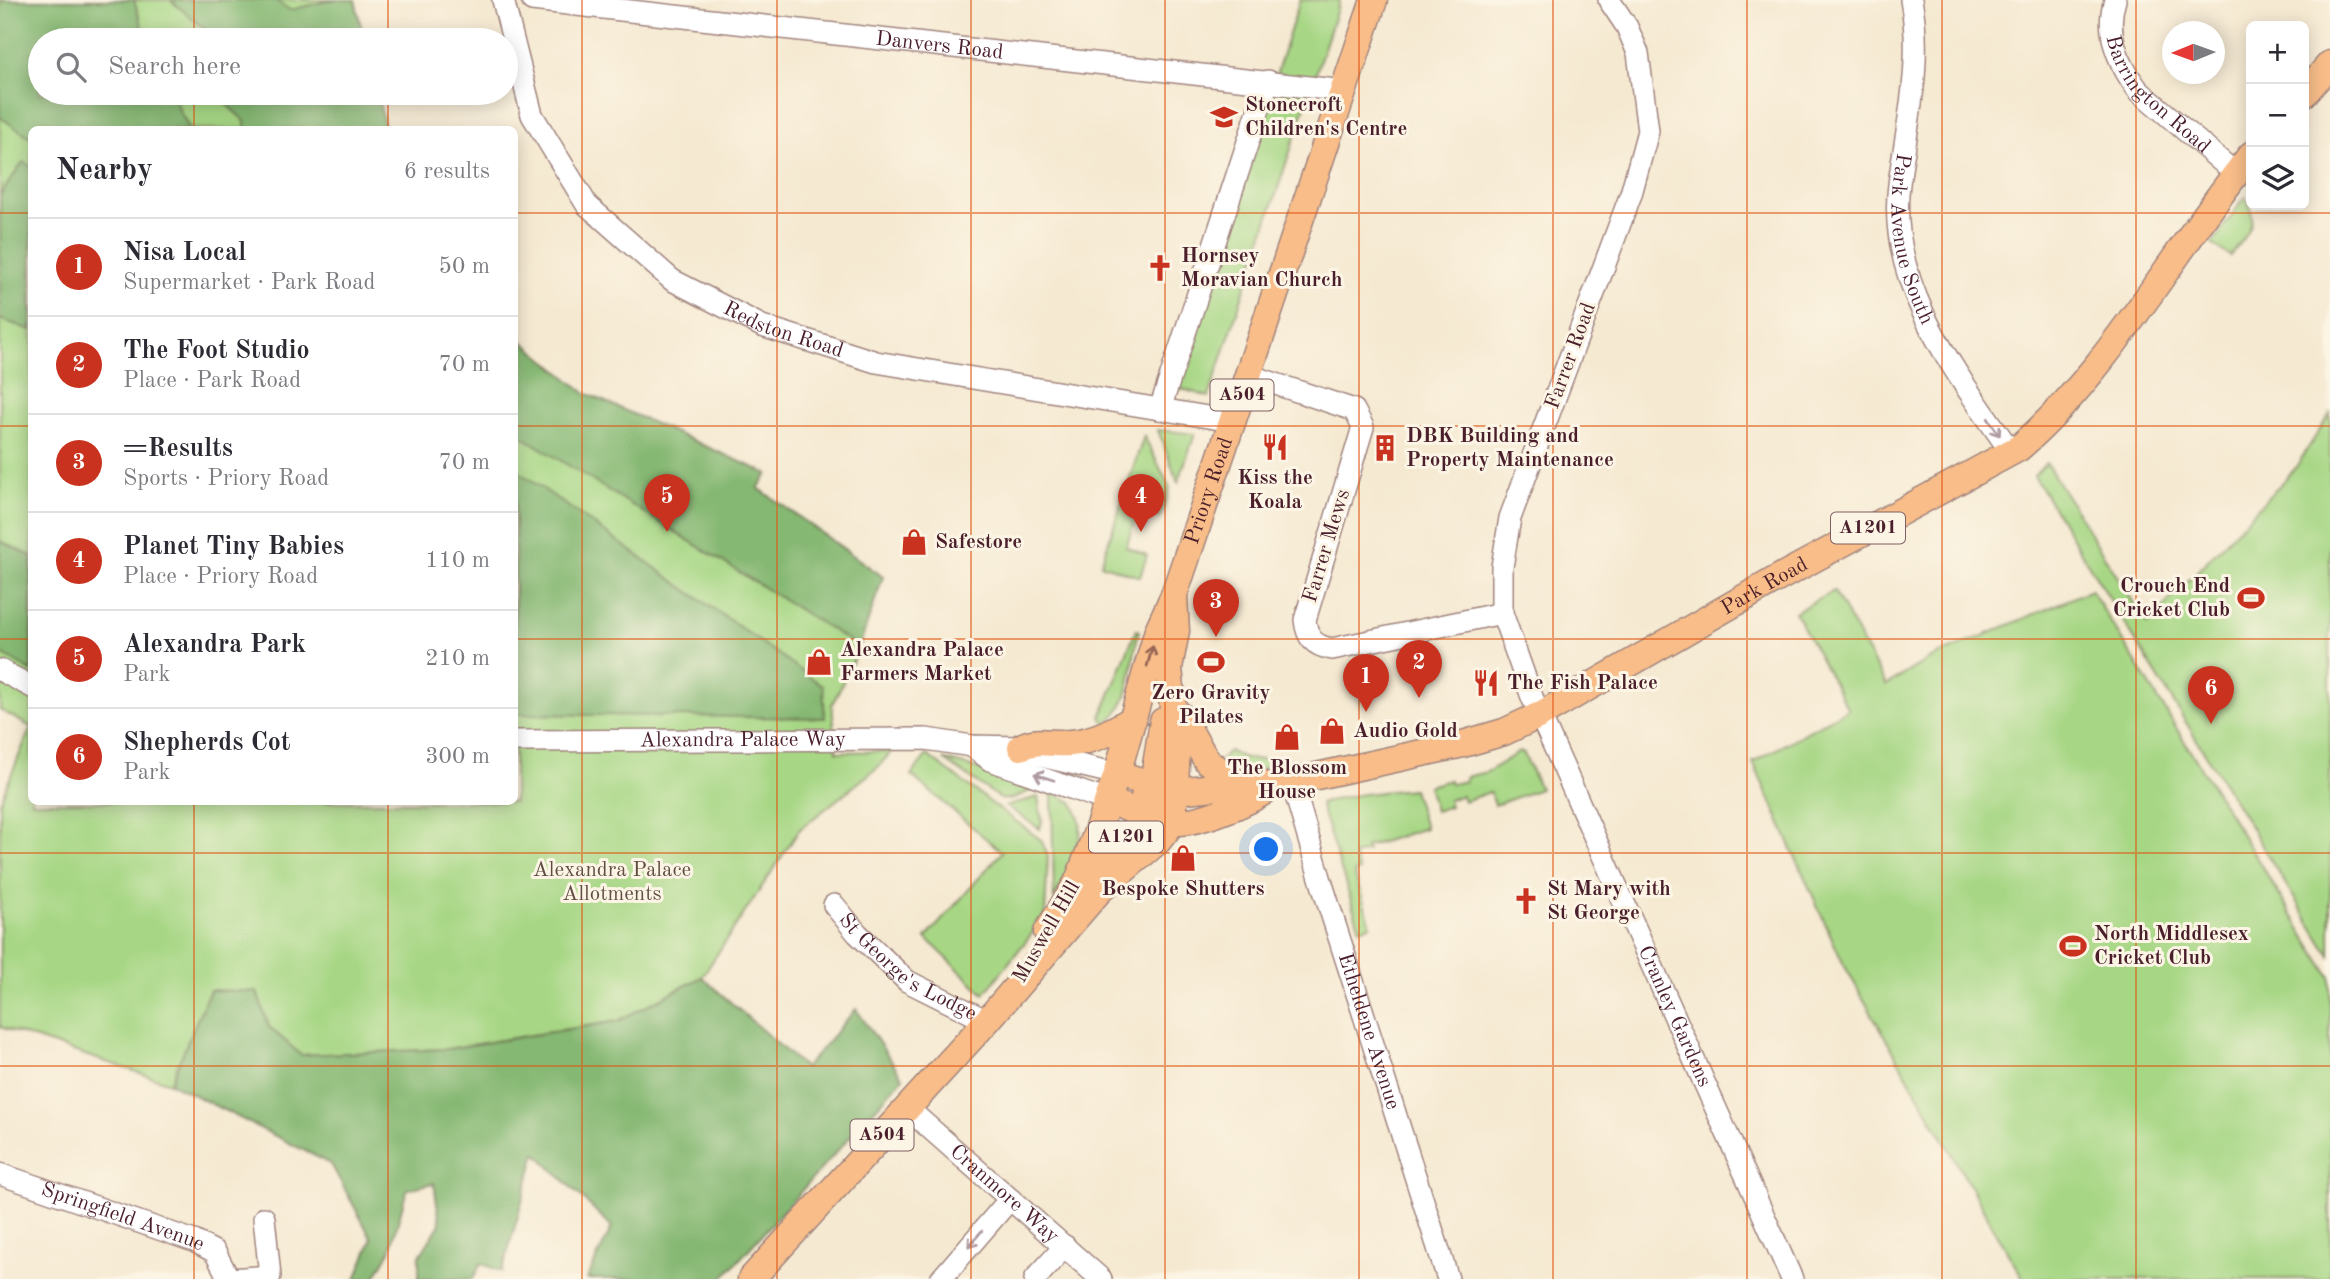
<!DOCTYPE html>
<html lang="en">
<head>
<meta charset="utf-8">
<style>
	:root { --surface:#fff; --page:#f2f2f3; --text:#2b2b33; --muted:#7c7c81; --line:#e1e1e2; --accent:#c8321e }
	body { margin:0; font-family:"Old Standard TT",serif; background:var(--page); color:var(--text) }
	.controls { position:absolute; right:21px; top:21px; display:grid; overflow:hidden; border-radius:10px; box-shadow:0 4px 18px #0003 }
	.controls button { width:63px; height:63px; display:grid; place-items:center; padding:0; border:0; border-bottom:2px solid var(--line); background:var(--surface); color:var(--text); font:35px sans-serif }
	.compass { position:absolute; left:2162px; top:21px; width:63px; height:63px; border-radius:50%; background:var(--surface); box-shadow:0 4px 18px #0003; rotate:269deg }
	.you { position:absolute; left:1267px; top:850px; width:24px; height:24px; margin:-18px; border:5px solid #fff; border-radius:50%; background:#1a73e8; box-shadow:0 0 0 10px #1a73e833 }
	.badge { display:grid; place-items:center; width:46px; height:46px; border-radius:50%; background:var(--accent); color:#fff; font-size:23px; font-weight:700 }
	.pin { position:absolute; translate:-50% -58px; filter:drop-shadow(0 2px 4px #0008) }
	.pin::after { content:''; position:absolute; top:37px; width:24px; height:21px; background:inherit; clip-path:polygon(0 0,100% 0,50% 100%) }
	.list { margin:0; padding:0; list-style:none }
	h2 { display:flex; justify-content:space-between; align-items:center; height:91px; margin:0; padding:0 28px; font-size:30px }
	h2 small { font-size:23px; font-weight:400; color:var(--muted) }
	.list li { display:grid; grid-template-columns:46px 1fr auto; gap:21px; align-items:center; box-sizing:border-box; height:98px; padding:0 28px; border-top:2px solid var(--line) }
	.list b { display:block; font-size:26px; white-space:nowrap }
	.list p { margin:0; font-size:23px; white-space:nowrap; color:var(--muted) }
	.list em { font-size:23px; font-style:normal; color:var(--muted) }
	.icon { flex:none; width:38px; height:38px; fill:none; stroke:currentColor; stroke-width:2; stroke-linecap:round; stroke-linejoin:round }
	.map { position:relative; flex:none; width:2330px; height:1279px; overflow:hidden }
	.search { position:absolute; background:var(--surface); box-shadow:0 4px 18px #0003; left:28px; top:28px; width:490px; height:77px; display:flex; align-items:center; gap:18px; box-sizing:border-box; padding:0 24px; border-radius:38px; color:var(--muted); font-size:26px }
	.panel { position:absolute; background:var(--surface); box-shadow:0 4px 18px #0003; left:28px; top:126px; width:490px; height:679px; border-radius:10px }
	.map>svg:first-child { display:block }
	.green { fill:#a7d785; stroke:#787b58; stroke-width:2 }
	.forest { fill:#85b872; stroke:#686c4e; stroke-width:2 }
	.lines { fill:none; stroke-linecap:round; stroke-linejoin:round }
	.minor-casing { stroke:#a0847e; stroke-width:24 }
	.major-casing { stroke:#a0847e; stroke-width:29 }
	.minor { stroke:#fff; stroke-width:21 }
	.major { stroke:#f8bd89; stroke-width:26 }
	.oneway { stroke:#ae9aa0 }
	.oneway2 { stroke:#986655 }
	.grid { fill:none; stroke:#e0560e; stroke-width:2; stroke-opacity:0.55 }
	.labels { text-anchor:middle; dominant-baseline:central; stroke-width:6; stroke-linejoin:round; paint-order:stroke }
	.shield { fill:#fcf5e5; stroke:#7f5f63; stroke-width:2 }
	.shield-label { font-size:19px; font-weight:bold; fill:#4a1f2b }
	.street-label { font-size:21px; fill:#4a1f2b; stroke:#fcf5e5 }
	.poi-label { font-size:21px; font-weight:bold; fill:#4a1f2b; stroke:#fcf5e5; text-anchor:start }
	.park-label { font-size:21px; fill:#614d42; stroke:#fcf5e5 }
</style>
</head>
<body>
<div class="map">
<svg width="2330" height="1279" viewBox="0 0 2330 1279">
	<rect width="100%" height="100%" fill="#fcf5e5"/>
	<filter id="ink" filterUnits="userSpaceOnUse"><feTurbulence type="fractalNoise" baseFrequency=".0143" numOctaves="2"/><feDisplacementMap in="SourceGraphic" scale="14" xChannelSelector="R" yChannelSelector="G"/><feConvolveMatrix kernelMatrix="1 2 1 2 8 2 1 2 1" color-interpolation-filters="sRGB"/></filter>
	<filter id="wash" filterUnits="userSpaceOnUse"><feTurbulence type="fractalNoise" baseFrequency=".00686" numOctaves="4" result="noise"/><feDisplacementMap in="SourceGraphic" scale="28" xChannelSelector="R" yChannelSelector="G"/><feGaussianBlur stdDeviation="1.57" result="paint"/><feColorMatrix in="noise" values="0 0 0 0 0 0 0 0 0 0 0 0 0 0 0 0 0 1.4 0 .05"/><feComposite in="paint" operator="in"/></filter>
	<g filter="url(#wash)">
		<rect width="100%" height="100%" fill="#f5e9d1"/>
		<path class="green" d="M 0,0 L 355,0 L 364,40 L 40,40 L 40,93 L 377,93 L 385,129 L 32,130 L 32,802 L 514,802 L 515,335 L 585,393 L 768,474 L 758,488 L 883,577 L 856,654 L 832,705 L 837,752 L 892,751 L 878,767 L 800,829 L 702,977 L 618,1021 L 447,1049 L 301,1055 L 269,1027 L 257,992 L 210,990 L 170,1083 L 0,1027 L 0,802 L 31,727 L 0,710 Z
			M 1300,0 L 1340,0 L 1209,397 L 1176,387 Z
			M 2245,197 C 2262,221 2245,238 2230,256 L 2212,244 Z
			M 2330,414 L 2330,956 L 2034,476 L 2046,463 L 2147,624 L 2294,470 Z
			M 1158,430 L 1195,434 L 1178,482 Z
			M 1144,436 L 1170,488 L 1160,518 L 1138,511 L 1126,547 L 1147,555 L 1140,577 L 1101,564 Z
			M 2091,590 L 2330,977 L 2330,1279 L 2023,1279 L 1843,963 L 1753,762 L 1848,709 L 1795,612 L 1834,591 L 1886,685 L 1929,659 Z
			M 1136,630 L 1139,631 C 1130,660 1135,706 1105,723 L 1101,717 Z
			M 1229,751 L 1246,759 L 1294,760 L 1294,763 L 1244,772 L 1219,761 Z
			M 1519,752 L 1524,754 L 1540,789 L 1495,805 L 1490,792 L 1464,801 L 1462,795 L 1448,800 L 1450,806 L 1435,811 L 1428,786 L 1450,780 L 1451,784 L 1466,781 L 1465,777 L 1487,772 Z
			M 927,755 L 1041,840 L 1048,856 L 1045,913 L 1041,922 L 984,994 L 926,938 L 1002,852 L 911,775 Z
			M 943,759 L 1033,785 L 1032,790 L 1012,799 L 1001,799 Z
			M 1413,789 L 1425,828 L 1366,847 L 1367,851 L 1354,855 L 1359,871 L 1354,873 L 1371,925 L 1360,929 L 1320,804 C 1353,793 1385,792 1413,789 Z
			M 1052,792 L 1072,802 C 1094,836 1068,868 1054,900 Z
			M 1038,797 L 1042,821 L 1040,829 L 1006,806 Z"/>
		<path class="forest" d="M 4,0 L 134,0 L 146,40 L 40,40 L 40,93 L 174,93 L 180,112 L 190,129 L 32,130 L 31,138 L 0,117 L 0,6 Z
			M 170,0 L 275,0 L 290,10 L 332,0 L 355,0 L 364,40 L 211,40 L 210,33 Z
			M 220,93 L 377,93 L 385,129 L 245,129 L 245,121 L 227,105 Z
			M 23,162 L 32,167 L 31,330 L 0,319 L 0,195 Z
			M 515,335 L 585,393 L 768,474 L 758,488 L 883,577 L 859,647 L 515,432 Z
			M 515,469 L 823,686 L 825,718 L 515,714 Z
			M 0,541 L 31,556 L 31,671 L 0,653 Z
			M 702,977 L 805,1068 L 856,1009 L 903,1078 L 722,1279 L 587,1279 L 612,1227 L 536,1153 L 502,1272 L 481,1263 L 473,1279 L 419,1279 L 419,1257 L 440,1224 L 434,1183 L 407,1189 L 390,1251 L 374,1279 L 356,1279 L 372,1239 L 331,1164 L 170,1083 L 210,990 L 257,992 L 269,1027 L 301,1055 L 447,1049 L 618,1021 Z"/>
	</g>
	<g filter="url(#ink)">
		<g class="lines">
			<defs>
				<g id="minor">
					<path id="s1" d="M 503,0 L 532,115 L 587,205 L 672,280 L 762,326 L 876,362 L 1232,421"/>
					<path id="s2" d="M 532,0 L 1345,91"/>
					<path id="s3" d="M 1609,0 L 1627,27 L 1638,53 L 1648,131 L 1631,194 L 1510,518 L 1502,567 L 1502,613 L 1532,697 L 1792,1279"/>
					<path id="s4" d="M 1911,0 C 1923,62 1907,123 1899,184 C 1886,285 1957,374 2011,452"/>
					<path id="s5" d="M 2115,0 C 2104,33 2119,64 2138,90 L 2236,174"/>
					<path d="M 1249,375 L 1354,410 L 1363,427 L 1305,620 C 1307,638 1314,646 1332,649 L 1502,613"/>
					<path d="M 1160,409 L 1268,81"/>
					<path d="M 0,670 L 32,687"/>
					<path id="s6" d="M 514,741 L 926,739 L 972,746 L 1021,747 L 1029,753 L 1117,774"/>
					<path d="M 972,746 L 990,760 L 1108,801"/>
					<path id="s7" d="M 1292,782 L 1321,881 L 1448,1279"/>
					<path id="s8" d="M 834,905 L 857,933 L 907,981 L 987,1021"/>
					<path id="s9" d="M 907,1108 L 1101,1279"/>
					<path id="s10" d="M 0,1174 L 194,1241 L 215,1252 L 229,1279"/>
					<path d="M 229,1279 L 270,1276 L 264,1218"/>
					<path d="M 941,1279 L 1010,1199"/>
					<path d="M 1035,1279 L 1065,1246"/>
				</g>
				<g id="major">
					<path d="M 2304,94 L 2330,64"/>
					<path d="M 1180,715 L 1207,761 L 1240,785"/>
					<path d="M 1021,747 C 1037,738 1053,745 1071,743 C 1094,741 1113,731 1133,719"/>
					<path id="s11" d="M 1117,774 L 1176,791 L 1254,783 L 1271,786 L 1463,744 L 1504,732 L 1540,715 L 1782,576 L 2019,448 C 2110,370 2175,248 2251,155"/>
					<path d="M 1144,797 L 1153,784 L 1163,721"/>
					<path d="M 1108,801 C 1129,808 1153,821 1176,822 C 1200,823 1254,801 1271,786"/>
					<path d="M 1083,877 L 1160,806"/>
					<path d="M 1047,932 L 1077,883 L 1095,837 L 1117,774 L 1158,630 L 1172,599"/>
					<path id="s12" d="M 751,1279 L 987,1021 L 1099,891 L 1158,841 L 1173,822 L 1177,748 L 1169,668 L 1176,631 L 1174,595 L 1374,0"/>
				</g>
			</defs>
			<use href="#minor" class="minor-casing"/>
			<use href="#major" class="major-casing"/>
			<use href="#minor" class="minor"/>
			<use href="#major" class="major"/>
		</g>
		<defs><path id="oneway-shaft" d="M-6 0H5M1.5-3L5.5 0L1.5 3" fill="none" stroke-width="1.6" stroke-linecap="round" stroke-linejoin="round" transform="scale(1.75)"/></defs>
		<g class="oneway">
			<use href="#oneway-shaft" transform="translate(1994 427) rotate(56)"/>
			<use href="#oneway-shaft" transform="translate(1044 777) rotate(-162)"/>
			<use href="#oneway-shaft" transform="translate(975 1239) rotate(130)"/>
		</g>
		<use class="oneway2" href="#oneway-shaft" transform="translate(1150 656) rotate(-74)"/>
	</g>
	<path class="grid" d="M 194,0 L 194,40M 388,0 L 388,40M 582,0 L 582,1279M 777,0 L 777,1279M 971,0 L 971,1279M 1165,0 L 1165,1279M 1359,0 L 1359,1279M 1553,0 L 1553,1279M 1747,0 L 1747,1279M 1942,0 L 1942,1279M 2136,0 L 2136,1279M 194,93 L 194,130M 388,93 L 388,130M 0,213 L 32,213M 514,213 L 2330,213M 0,426 L 32,426M 514,426 L 2330,426M 0,639 L 32,639M 514,639 L 2330,639M 194,802 L 194,1279M 388,802 L 388,1279M 0,853 L 2330,853M 0,1066 L 2330,1066"/>
	<defs>
		<symbol id="school-bare" viewBox="-9 -9 18 18"><path d="M0-5L7-2L0 1L-7-2ZM-4 1L0 2.5L4 1V4Q0 6-4 4Z" fill="#c8321e" stroke="#fcf5e5" stroke-width="2.5" paint-order="stroke"/></symbol>
		<symbol id="church-bare" viewBox="-9 -9 18 18"><path d="M-1.2-6h2.4v3.5h3.3v2.4h-3.3V6h-2.4V-.1h-3.3v-2.4h3.3Z" fill="#c8321e" stroke="#fcf5e5" stroke-width="2.5" paint-order="stroke"/></symbol>
		<symbol id="restaurant-bare" viewBox="-9 -9 18 18"><path d="M-5-6h1v4h1v-4h1v4h1v-4h1v5L-1.5 .5V6h-2V.5L-5-1ZM5-6V6H3V1.5H1.5Q1.5-4 5-6Z" fill="#c8321e" stroke="#fcf5e5" stroke-width="2.5" paint-order="stroke"/></symbol>
		<symbol id="building-bare" viewBox="-9 -9 18 18"><path d="M-4-6H4V6H1V3H-1V6H-4ZM-2.5-4.3h1.7v1.8h-1.7ZM.8-4.3h1.7v1.8H.8ZM-2.5-1h1.7V.8h-1.7ZM.8-1h1.7V.8H.8Z" fill="#c8321e" stroke="#fcf5e5" stroke-width="2.5" paint-order="stroke"/></symbol>
		<symbol id="shop-bare" viewBox="-9 -9 18 18"><path d="M-5-2.5h2.3a2.7 3.5 0 0 1 5.4 0H5L5.5 6h-11ZM-1.5-2.5h3a1.5 2.3 0 0 0-3 0Z" fill="#c8321e" stroke="#fcf5e5" stroke-width="2.5" paint-order="stroke"/></symbol>
		<symbol id="stadium-bare" viewBox="-9 -9 18 18"><path d="M0-5a6.5 5 0 1 0 0 10a6.5 5 0 1 0 0-10ZM-3.5-1.8h7v3.6h-7Z" fill="#c8321e" stroke="#fcf5e5" stroke-width="2.5" paint-order="stroke"/></symbol>
	</defs>
	<g fill-rule="evenodd">
		<use href="#school-bare" x="1205" y="98" width="38" height="38"/>
		<use href="#church-bare" x="1141" y="249" width="38" height="38"/>
		<use href="#restaurant-bare" x="1256" y="428" width="38" height="38"/>
		<use href="#building-bare" x="1366" y="429" width="38" height="38"/>
		<use href="#shop-bare" x="895" y="523" width="38" height="38"/>
		<use href="#stadium-bare" x="2232" y="579" width="38" height="38"/>
		<use href="#shop-bare" x="800" y="643" width="38" height="38"/>
		<use href="#stadium-bare" x="1192" y="643" width="38" height="38"/>
		<use href="#restaurant-bare" x="1467" y="664" width="38" height="38"/>
		<use href="#shop-bare" x="1313" y="712" width="38" height="38"/>
		<use href="#shop-bare" x="1268" y="718" width="38" height="38"/>
		<use href="#shop-bare" x="1164" y="839" width="38" height="38"/>
		<use href="#church-bare" x="1507" y="882" width="38" height="38"/>
		<use href="#stadium-bare" x="2054" y="927" width="38" height="38"/>
	</g>
	<g class="labels">
		<g class="shield">
			<rect x="1210.5" y="379.5" width="63" height="31" rx="5"/>
			<rect x="1831" y="512.5" width="74" height="31" rx="5"/>
			<rect x="1089" y="821.5" width="74" height="31" rx="5"/>
			<rect x="850.5" y="1119.5" width="63" height="31" rx="5"/>
		</g>
		<g class="shield-label">
			<text x="1242" y="395">A504</text>
			<text x="1868" y="528">A1201</text>
			<text x="1126" y="837">A1201</text>
			<text x="882" y="1135">A504</text>
		</g>
		<g class="street-label">
			<text stroke="none"><textPath href="#s2" startOffset="410">Danvers Road</textPath></text>
			<text stroke="none"><textPath href="#s5" startOffset="112">Barrington Road</textPath></text>
			<text stroke="none"><textPath href="#s4" startOffset="242">Park Avenue South</textPath></text>
			<text stroke="none"><textPath href="#s1" startOffset="460">Redston Road</textPath></text>
			<text transform="translate(1571 356) rotate(-70)">Farrer Road</text>
			<text stroke="none"><textPath href="#s12" startOffset="961">Priory Road</textPath></text>
			<text transform="translate(1327 546) rotate(-73)">Farrer Mews</text>
			<text stroke="none"><textPath href="#s11" startOffset="695">Park Road</textPath></text>
			<text stroke="none"><textPath href="#s6" startOffset="229">Alexandra Palace Way</textPath></text>
			<text transform="translate(1047 932) rotate(-60)">Muswell Hill</text>
			<text stroke="none"><textPath href="#s8" startOffset="98">St George's Lodge</textPath></text>
			<text stroke="none"><textPath href="#s3" startOffset="1085">Cranley Gardens</textPath></text>
			<text stroke="none"><textPath href="#s7" startOffset="261">Etheldene Avenue</textPath></text>
			<text stroke="none"><textPath href="#s9" startOffset="130">Cranmore Way</textPath></text>
			<text stroke="none"><textPath href="#s10" startOffset="130">Springfield Avenue</textPath></text>
		</g>
		<g class="poi-label">
			<text x="1245" y="105">Stonecroft<tspan x="1245" dy="24">Children's Centre</tspan></text>
			<text x="1181" y="256">Hornsey<tspan x="1181" dy="24">Moravian Church</tspan></text>
			<text x="1406" y="436">DBK Building and<tspan x="1406" dy="24">Property Maintenance</tspan></text>
			<text x="1275" y="478" text-anchor="middle">Kiss the<tspan x="1275" dy="24">Koala</tspan></text>
			<text x="935" y="542">Safestore</text>
			<text x="2230" y="586" text-anchor="end">Crouch End<tspan x="2230" dy="24">Cricket Club</tspan></text>
			<text x="840" y="650">Alexandra Palace<tspan x="840" dy="24">Farmers Market</tspan></text>
			<text x="1507" y="683">The Fish Palace</text>
			<text x="1211" y="693" text-anchor="middle">Zero Gravity<tspan x="1211" dy="24">Pilates</tspan></text>
			<text x="1353" y="731">Audio Gold</text>
			<text x="1287" y="768" text-anchor="middle">The Blossom<tspan x="1287" dy="24">House</tspan></text>
			<text x="1183" y="889" text-anchor="middle">Bespoke Shutters</text>
			<text x="1547" y="889">St Mary with<tspan x="1547" dy="24">St George</tspan></text>
			<text x="2094" y="934">North Middlesex<tspan x="2094" dy="24">Cricket Club</tspan></text>
		</g>
		<g class="park-label">
			<text x="612" y="870">Alexandra Palace<tspan x="612" dy="24">Allotments</tspan></text>
		</g>
	</g>
</svg>
<div class="controls">
<button>+</button>
<button>−</button>
<button><svg class="icon" aria-label="layers" viewBox="0 0 24 24"><path d="M12 4l9 5-9 5-9-5zM3 14l9 5 9-5"/></svg></button>
</div>
<svg class="compass" viewBox="-18 -18 36 36"><path d="M0-13l5 13h-10z" fill="#e53935"/><path d="M0 13l5-13h-10z" fill="#7c7c81"/></svg>
<div class="you"></div>
<div class="pin badge" style="left:1366px;top:712px">1</div>
<div class="pin badge" style="left:1419px;top:698px">2</div>
<div class="pin badge" style="left:1216px;top:637px">3</div>
<div class="pin badge" style="left:1141px;top:532px">4</div>
<div class="pin badge" style="left:667px;top:532px">5</div>
<div class="pin badge" style="left:2211px;top:724px">6</div>
<div class="search"><svg class="icon" aria-label="search" viewBox="0 0 24 24"><circle cx="10" cy="10" r="6"/><path d="M15 15l6 6"/></svg>Search here</div>
<section class="panel">
<h2>Nearby<small>6 results</small></h2>
<ul class="list">
<li><span class="badge">1</span><div><b>Nisa Local</b><p>Supermarket · Park Road</p></div><em>50 m</em></li>
<li><span class="badge">2</span><div><b>The Foot Studio</b><p>Place · Park Road</p></div><em>70 m</em></li>
<li><span class="badge">3</span><div><b>=Results</b><p>Sports · Priory Road</p></div><em>70 m</em></li>
<li><span class="badge">4</span><div><b>Planet Tiny Babies</b><p>Place · Priory Road</p></div><em>110 m</em></li>
<li><span class="badge">5</span><div><b>Alexandra Park</b><p>Park</p></div><em>210 m</em></li>
<li><span class="badge">6</span><div><b>Shepherds Cot</b><p>Park</p></div><em>300 m</em></li>
</ul>
</section>
</div>
</body>
</html>
